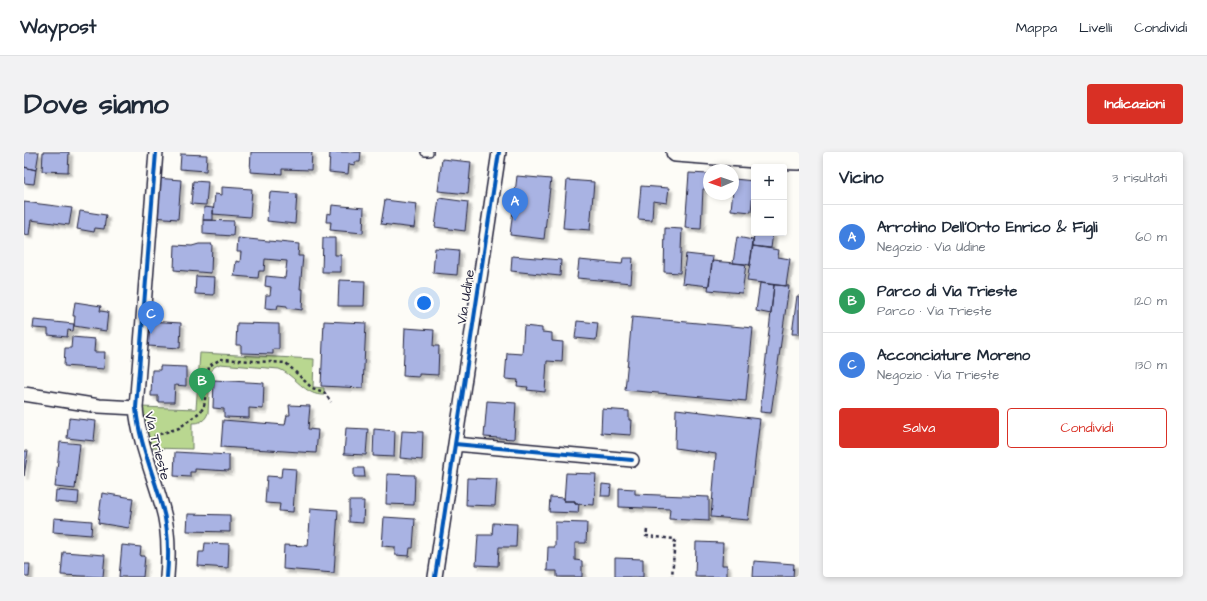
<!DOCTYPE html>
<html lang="it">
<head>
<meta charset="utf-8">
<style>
	:root { --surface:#fff; --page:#f2f2f3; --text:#1f2937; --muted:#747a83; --line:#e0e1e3; --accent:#d93025 }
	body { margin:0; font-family:"Architects Daughter",sans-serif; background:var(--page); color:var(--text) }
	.controls { position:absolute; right:12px; top:12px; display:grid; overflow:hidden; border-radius:4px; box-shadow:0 2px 6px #0003 }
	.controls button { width:36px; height:36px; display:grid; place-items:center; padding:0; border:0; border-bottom:1px solid var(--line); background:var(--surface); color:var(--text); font:20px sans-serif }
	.compass { position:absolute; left:679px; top:12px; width:36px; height:36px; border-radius:50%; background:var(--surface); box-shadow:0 2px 6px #0003; rotate:268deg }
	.you { position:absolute; left:400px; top:151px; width:14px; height:14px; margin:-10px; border:3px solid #fff; border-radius:50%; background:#1a73e8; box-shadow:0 0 0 6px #1a73e833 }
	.badge { display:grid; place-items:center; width:26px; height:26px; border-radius:50%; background:var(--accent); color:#fff; font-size:13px; font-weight:700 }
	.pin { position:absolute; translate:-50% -33px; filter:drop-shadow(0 1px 2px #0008) }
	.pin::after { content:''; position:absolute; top:21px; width:14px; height:12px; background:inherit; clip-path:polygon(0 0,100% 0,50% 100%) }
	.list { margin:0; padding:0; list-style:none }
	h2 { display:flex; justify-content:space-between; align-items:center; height:52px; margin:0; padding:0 16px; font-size:17px }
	h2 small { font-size:13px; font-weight:400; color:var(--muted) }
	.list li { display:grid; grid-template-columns:26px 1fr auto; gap:12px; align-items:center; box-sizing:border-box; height:64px; padding:0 16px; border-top:1px solid var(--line) }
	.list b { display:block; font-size:15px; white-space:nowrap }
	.list p { margin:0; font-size:13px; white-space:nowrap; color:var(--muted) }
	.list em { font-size:13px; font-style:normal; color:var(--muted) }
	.actions { display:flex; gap:8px; padding:12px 16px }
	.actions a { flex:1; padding:9px 0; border:1px solid var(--accent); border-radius:4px; text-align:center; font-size:14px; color:var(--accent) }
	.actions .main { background:var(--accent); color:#fff }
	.map { position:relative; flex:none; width:775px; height:425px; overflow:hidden; border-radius:4px }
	header { display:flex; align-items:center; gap:24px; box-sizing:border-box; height:56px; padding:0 20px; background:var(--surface); border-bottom:1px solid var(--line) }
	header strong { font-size:19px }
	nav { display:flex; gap:22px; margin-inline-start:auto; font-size:14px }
	.intro { display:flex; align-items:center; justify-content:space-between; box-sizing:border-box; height:96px; padding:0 24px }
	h1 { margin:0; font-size:28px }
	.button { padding:10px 18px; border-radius:4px; background:var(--accent); color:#fff; font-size:14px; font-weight:700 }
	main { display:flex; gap:24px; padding:0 24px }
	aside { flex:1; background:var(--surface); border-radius:4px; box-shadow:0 2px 6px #0003 }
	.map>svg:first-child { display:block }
	.green { fill:#b9d790; stroke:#6e7c66 }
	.building { fill:#a9b3e3; stroke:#22223b; filter:url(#shadow) }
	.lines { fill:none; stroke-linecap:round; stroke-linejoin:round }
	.lane-casing { stroke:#22223b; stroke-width:10 }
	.street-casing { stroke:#22223b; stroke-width:16 }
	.secondary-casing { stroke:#22223b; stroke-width:22 }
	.path { stroke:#22223b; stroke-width:2.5; stroke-dasharray:3 3; stroke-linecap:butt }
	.lane { stroke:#fdfcf7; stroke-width:7 }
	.street { stroke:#fdfcf7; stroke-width:13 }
	.secondary { stroke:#fdfcf7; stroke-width:19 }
	.cycleway-casing { stroke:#fdfcf7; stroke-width:6 }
	.cycleway { stroke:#0057b8; stroke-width:4 }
	.labels { text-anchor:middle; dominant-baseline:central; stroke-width:3.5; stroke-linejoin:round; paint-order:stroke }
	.street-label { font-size:14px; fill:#22223b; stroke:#fdfcf7 }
</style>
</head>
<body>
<header>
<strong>Waypost</strong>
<nav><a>Mappa</a><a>Livelli</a><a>Condividi</a></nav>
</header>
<div class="intro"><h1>Dove siamo</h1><a class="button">Indicazioni</a></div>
<main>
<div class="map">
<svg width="775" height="425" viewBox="0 0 775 425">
	<defs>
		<filter id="shadow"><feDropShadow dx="3.5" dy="3.5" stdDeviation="1" flood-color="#0004"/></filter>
	</defs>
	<rect width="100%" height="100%" fill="#fdfcf7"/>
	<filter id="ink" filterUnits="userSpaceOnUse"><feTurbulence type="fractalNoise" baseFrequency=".025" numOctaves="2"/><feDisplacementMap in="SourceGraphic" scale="8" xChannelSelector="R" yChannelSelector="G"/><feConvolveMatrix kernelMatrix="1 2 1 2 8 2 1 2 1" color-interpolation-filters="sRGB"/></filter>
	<g filter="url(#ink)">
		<path class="green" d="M 176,201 L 290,207 L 289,235 L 300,236 L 300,243 C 281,244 271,223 255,217 L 196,212 L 190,215 L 186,221 L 184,261 C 181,269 176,271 168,271 L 168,297 L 127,296 L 122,282 L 117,255 L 172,257 Z"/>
		<path class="building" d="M 0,0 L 15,0 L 12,18 L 0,15 Z
			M 19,0 L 45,0 L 44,20 L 18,19 Z
			M 227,0 L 288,0 L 287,18 L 258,17 L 258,22 L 226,20 Z
			M 306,0 L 337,0 L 336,10 L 331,10 L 331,13 L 325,12 L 324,22 L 305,20 Z
			M 157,2 L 183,3 L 182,19 L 156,17 Z
			M 418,7 L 447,10 L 444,42 L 414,39 Z
			M 0,15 L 12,18 L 10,32 L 0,31 Z
			M 665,21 L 685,22 L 685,37 L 679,37 L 677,77 L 661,76 Z
			M 493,24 L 527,27 L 520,87 L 486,83 Z
			M 132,26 L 157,28 L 154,67 L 129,65 Z
			M 710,27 L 730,29 L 727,60 L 707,58 Z
			M 543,28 L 570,30 L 566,78 L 539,76 Z
			M 169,29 L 184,30 L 182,53 L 167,52 Z
			M 617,34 L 645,36 L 643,51 L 629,49 L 628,68 L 614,67 Z
			M 198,35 L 228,37 L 226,65 L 189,62 L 191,42 L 198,43 Z
			M 246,40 L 273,42 L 271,72 L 243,69 Z
			M 415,46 L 444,50 L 441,79 L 411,75 Z
			M 361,48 L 393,52 L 390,76 L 357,72 Z
			M 0,50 L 48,56 L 45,73 L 7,68 L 5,83 L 0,82 Z
			M 308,53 L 340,56 L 339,81 L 306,78 L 307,70 L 302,70 L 303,61 L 307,62 Z
			M 180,55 L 189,56 L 189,68 L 179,68 Z
			M 56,59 L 82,63 L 80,77 L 71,76 L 70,80 L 53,77 Z
			M 179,68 L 210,69 L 209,84 L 179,82 Z
			M 641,76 L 658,77 L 656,121 L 640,120 Z
			M 730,81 L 749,81 L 747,96 L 729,94 Z
			M 713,85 L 729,88 L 726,113 L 709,111 Z
			M 214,86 L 275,92 L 274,104 L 279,104 L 276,137 L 279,137 L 278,158 L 263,156 L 263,154 L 254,153 L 253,157 L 241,156 L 242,143 L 246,143 L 247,135 L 241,134 L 242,124 L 261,126 L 263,109 L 241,107 L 240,119 L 235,119 L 234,126 L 210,124 L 212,109 L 216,110 L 217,100 L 213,100 Z
			M 299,86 L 311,86 L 311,103 L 317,103 L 317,120 L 298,120 Z
			M 175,92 L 188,92 L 187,121 L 150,118 L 151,93 L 168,94 Z
			M 729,94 L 755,98 L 754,105 L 766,107 L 762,134 L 723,129 Z
			M 411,96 L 435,98 L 433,123 L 409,121 Z
			M 662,102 L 689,105 L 685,134 L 658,131 Z
			M 488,104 L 537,108 L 536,124 L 487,119 Z
			M 599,106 L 609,106 L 607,131 L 553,126 L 555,108 L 598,112 Z
			M 688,109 L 722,112 L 718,141 L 684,138 Z
			M 172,124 L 191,125 L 190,143 L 171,142 Z
			M 315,128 L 341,129 L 340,154 L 314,154 Z
			M 736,131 L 750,133 L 747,162 L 732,159 Z
			M 750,133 L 765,134 L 747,261 L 736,260 Z
			M 773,144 L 775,144 L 775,182 L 768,182 Z
			M 51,150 L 77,154 L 76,159 L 84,160 L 82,179 L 50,174 L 51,164 L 49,164 Z
			M 608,165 L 729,176 L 722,249 L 601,238 Z
			M 10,168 L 50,172 L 49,179 L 44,178 L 43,185 L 24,183 L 24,177 L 9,176 Z
			M 125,169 L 157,171 L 156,196 L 124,194 Z
			M 300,169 L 342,171 L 339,236 L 297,234 Z
			M 553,169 L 574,171 L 572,188 L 551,186 Z
			M 213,171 L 255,172 L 255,197 L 249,197 L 249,202 L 217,201 L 217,193 L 212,193 Z
			M 500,174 L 518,176 L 518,180 L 528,181 L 528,189 L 539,190 L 538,210 L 523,209 L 521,240 L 503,238 L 504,235 L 493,234 L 494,228 L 481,227 L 483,201 L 498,202 Z
			M 381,176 L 410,178 L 409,194 L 415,194 L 414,223 L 395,222 L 395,225 L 379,224 Z
			M 48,185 L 71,187 L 70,200 L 81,200 L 80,217 L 40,214 L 41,196 L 47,196 Z
			M 136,214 L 162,215 L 162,234 L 151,233 L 150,250 L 134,250 L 134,244 L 127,244 L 128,218 L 136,218 Z
			M 190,228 L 240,231 L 239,257 L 225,256 L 225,266 L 200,265 L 200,257 L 189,256 Z
			M 463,249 L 492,251 L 490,287 L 460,285 Z
			M 265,253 L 286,254 L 284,277 L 294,278 L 292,301 L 197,295 L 199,268 L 261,273 L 263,263 L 266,263 Z
			M 578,257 L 605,259 L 605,268 L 608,268 L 607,283 L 577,281 Z
			M 652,257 L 736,267 L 724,368 L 687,365 L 692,302 L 651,296 Z
			M 45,266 L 72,269 L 70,289 L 43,286 Z
			M 322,276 L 344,277 L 342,303 L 320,302 Z
			M 350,277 L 371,279 L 370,305 L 349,304 Z
			M 378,279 L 399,280 L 398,308 L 376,306 Z
			M 36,290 L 56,292 L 51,337 L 31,335 Z
			M 0,299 L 4,299 L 0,324 Z
			M 151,300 L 205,303 L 205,319 L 171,317 L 171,320 L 166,320 L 166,325 L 150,324 Z
			M 258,316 L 272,317 L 269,360 L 255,359 L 256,352 L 241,351 L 243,324 L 257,325 Z
			M 330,316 L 340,316 L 341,325 L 330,325 Z
			M 542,321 L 572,322 L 570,353 L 551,352 L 551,349 L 540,349 Z
			M 363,322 L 391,323 L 390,353 L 362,352 Z
			M 443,326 L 473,327 L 471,354 L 442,353 Z
			M 578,332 L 587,333 L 586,344 L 577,344 Z
			M 595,336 L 611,337 L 611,342 L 685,345 L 685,369 L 645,367 L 646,357 L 595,355 Z
			M 32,338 L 55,340 L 54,352 L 31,350 Z
			M 78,341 L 109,346 L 105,376 L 74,371 Z
			M 526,345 L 540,346 L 540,349 L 551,349 L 551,352 L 555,352 L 554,361 L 525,360 Z
			M 325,349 L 340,349 L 339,371 L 325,370 Z
			M 287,356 L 314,358 L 310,421 L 259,417 L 260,393 L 284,394 Z
			M 164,362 L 206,363 L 206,380 L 163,379 Z
			M 360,365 L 391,367 L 389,396 L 386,396 L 385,404 L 371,403 L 371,395 L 358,394 Z
			M 30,366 L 68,369 L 67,383 L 29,380 Z
			M 531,370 L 563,371 L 562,391 L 551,391 L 551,408 L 558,409 L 558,425 L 533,425 L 533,419 L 523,419 L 524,395 L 531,395 Z
			M 469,371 L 493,372 L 492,395 L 475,395 L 474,414 L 452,413 L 454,383 L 468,383 Z
			M 672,390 L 699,391 L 698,413 L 703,413 L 703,425 L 671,425 Z
			M 181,391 L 205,392 L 204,416 L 174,414 L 175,400 L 180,400 Z
			M 98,393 L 117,395 L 116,404 L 121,404 L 119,425 L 95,425 Z
			M 39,400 L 81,403 L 79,425 L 37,423 Z
			M 591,406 L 619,407 L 619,425 L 591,425 Z
			M 730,409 L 770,412 L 769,425 L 729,425 Z
			M 0,412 L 6,412 L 5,425 L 0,425 Z"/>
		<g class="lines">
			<defs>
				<path id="lane" d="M 401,0 L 405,0"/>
				<path id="street" d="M 132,0 L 112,256 C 115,290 129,321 138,354 C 145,377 145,402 143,425
					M 0,242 L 75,254 L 112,256
					M 431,292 L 608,308
					M 411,425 L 475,0"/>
				<path id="secondary" d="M 652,0 L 744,7 L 775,8"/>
			</defs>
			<use href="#lane" class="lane-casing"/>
			<use href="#street" class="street-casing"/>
			<use href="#secondary" class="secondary-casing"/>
			<path class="path" d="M 130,284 L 155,276 L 176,260 L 180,255 L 185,214 L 197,207 L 262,211 L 288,236 L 300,240 L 307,250
				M 623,378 L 622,384 L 651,387 L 648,425"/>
			<use href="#lane" class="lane"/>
			<use href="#street" class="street"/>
			<use href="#secondary" class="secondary"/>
			<defs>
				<path id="cycleway" d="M 132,0 L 112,256 C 115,290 129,321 138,354 C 145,377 145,402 143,425
					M 431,292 L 608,308
					M 411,425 L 475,0"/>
			</defs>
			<use href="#cycleway" class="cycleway-casing"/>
			<use href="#cycleway" class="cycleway"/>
		</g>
	</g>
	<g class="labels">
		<g class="street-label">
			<text transform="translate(442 145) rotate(-81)">Via Udine</text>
			<text transform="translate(133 294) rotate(76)">Via Trieste</text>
		</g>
	</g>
</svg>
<div class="controls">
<button>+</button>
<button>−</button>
</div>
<svg class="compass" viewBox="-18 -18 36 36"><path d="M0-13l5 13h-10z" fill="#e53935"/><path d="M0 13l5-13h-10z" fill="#747a83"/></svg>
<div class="you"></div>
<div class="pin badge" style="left:491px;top:69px;background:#3f7fe0">A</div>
<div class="pin badge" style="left:178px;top:249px;background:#2e9e5b">B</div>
<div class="pin badge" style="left:127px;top:182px;background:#3f7fe0">C</div>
</div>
<aside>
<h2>Vicino<small>3 risultati</small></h2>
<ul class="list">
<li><span class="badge" style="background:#3f7fe0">A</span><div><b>Arrotino Dell'Orto Enrico &amp; Figli</b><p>Negozio · Via Udine</p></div><em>60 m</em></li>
<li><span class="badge" style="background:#2e9e5b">B</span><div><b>Parco di Via Trieste</b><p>Parco · Via Trieste</p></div><em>120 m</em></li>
<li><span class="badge" style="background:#3f7fe0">C</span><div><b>Acconciature Moreno</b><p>Negozio · Via Trieste</p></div><em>130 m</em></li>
</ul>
<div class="actions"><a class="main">Salva</a><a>Condividi</a></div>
</aside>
</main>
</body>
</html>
